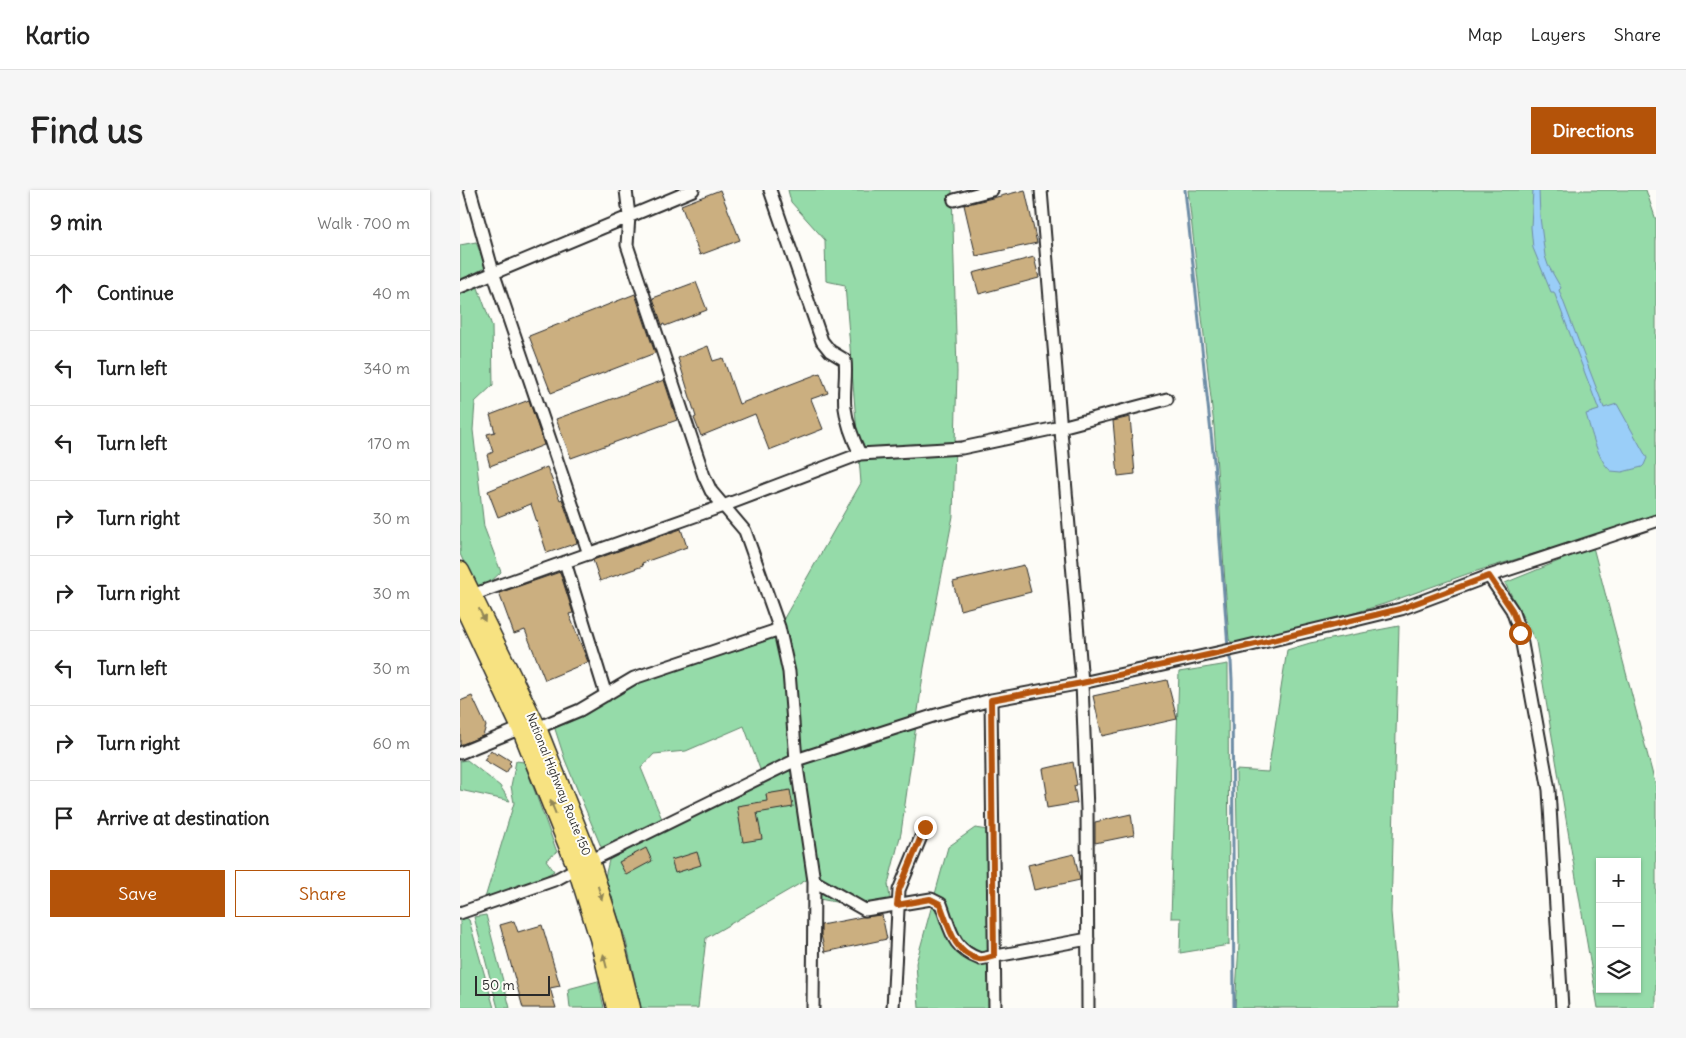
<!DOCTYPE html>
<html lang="en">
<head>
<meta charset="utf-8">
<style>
	:root { --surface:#fff; --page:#f6f6f6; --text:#222; --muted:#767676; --line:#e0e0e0; --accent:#b45309 }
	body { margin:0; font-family:Delius,sans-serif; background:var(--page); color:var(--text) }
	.controls { position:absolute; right:15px; bottom:15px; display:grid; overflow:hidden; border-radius:0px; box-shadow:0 1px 4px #0004 }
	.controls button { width:45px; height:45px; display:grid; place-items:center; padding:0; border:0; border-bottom:1px solid var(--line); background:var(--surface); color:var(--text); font:25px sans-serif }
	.scale { position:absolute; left:15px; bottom:12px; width:75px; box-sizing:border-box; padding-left:5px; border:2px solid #2b2b2b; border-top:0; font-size:14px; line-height:18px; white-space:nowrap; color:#2b2b2b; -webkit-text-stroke:4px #fdfcf7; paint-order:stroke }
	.stop { position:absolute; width:15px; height:15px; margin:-11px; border:4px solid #b45309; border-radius:50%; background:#fff }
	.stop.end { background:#b45309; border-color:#fff; box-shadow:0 1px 5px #0008 }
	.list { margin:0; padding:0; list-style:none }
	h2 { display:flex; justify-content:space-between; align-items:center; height:65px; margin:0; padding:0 20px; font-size:21px }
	h2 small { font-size:16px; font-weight:400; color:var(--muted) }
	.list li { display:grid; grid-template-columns:32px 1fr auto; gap:15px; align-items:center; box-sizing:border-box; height:75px; padding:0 20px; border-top:1px solid var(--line) }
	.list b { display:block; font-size:19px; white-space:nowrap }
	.list em { font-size:16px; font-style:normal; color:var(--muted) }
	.actions { display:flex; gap:10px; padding:15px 20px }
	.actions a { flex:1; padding:11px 0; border:1px solid var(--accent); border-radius:0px; text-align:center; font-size:18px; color:var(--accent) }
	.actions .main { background:var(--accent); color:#fff }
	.icon { flex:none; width:28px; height:28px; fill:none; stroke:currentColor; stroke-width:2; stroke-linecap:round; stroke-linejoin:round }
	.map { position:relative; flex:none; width:1196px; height:818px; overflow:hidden; border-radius:0px }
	header { display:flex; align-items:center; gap:30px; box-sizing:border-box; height:70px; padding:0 25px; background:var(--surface); border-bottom:1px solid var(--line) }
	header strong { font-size:24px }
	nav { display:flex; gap:28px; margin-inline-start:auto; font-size:18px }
	.intro { display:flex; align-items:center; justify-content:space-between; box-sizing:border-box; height:120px; padding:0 30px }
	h1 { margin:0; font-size:35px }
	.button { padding:12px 22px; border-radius:0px; background:var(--accent); color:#fff; font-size:18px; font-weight:700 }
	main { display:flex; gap:30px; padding:0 30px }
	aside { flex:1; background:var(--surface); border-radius:0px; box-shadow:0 1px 4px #0004 }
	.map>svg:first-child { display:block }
	.green { fill:#95dba9; stroke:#60836a; fill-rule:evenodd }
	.water { fill:#9acef8; stroke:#6e8da6 }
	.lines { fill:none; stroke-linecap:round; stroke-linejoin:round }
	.stream { stroke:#6e8da6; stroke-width:3 }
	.building { fill:#cbaf80; stroke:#2b2b2b }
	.minor-casing { stroke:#2b2b2b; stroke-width:15 }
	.highway-casing { stroke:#2b2b2b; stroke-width:21 }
	.minor { stroke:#fdfcf7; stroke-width:11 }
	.highway { stroke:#f7e281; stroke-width:18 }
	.oneway { fill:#918656 }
	.route { stroke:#b45309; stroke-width:6 }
	.labels { text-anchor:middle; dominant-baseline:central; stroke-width:4; stroke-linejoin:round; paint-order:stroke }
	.street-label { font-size:12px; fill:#2b2b2b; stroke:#fdfcf7 }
</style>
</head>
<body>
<header>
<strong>Kartio</strong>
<nav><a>Map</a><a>Layers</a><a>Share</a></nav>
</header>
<div class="intro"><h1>Find us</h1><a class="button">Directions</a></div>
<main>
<aside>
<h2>9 min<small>Walk · 700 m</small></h2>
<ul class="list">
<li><svg class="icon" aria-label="ahead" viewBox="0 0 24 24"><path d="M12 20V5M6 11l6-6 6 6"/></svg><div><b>Continue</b></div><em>40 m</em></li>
<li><svg class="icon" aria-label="left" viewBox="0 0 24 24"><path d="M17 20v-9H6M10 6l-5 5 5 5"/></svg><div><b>Turn left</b></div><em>340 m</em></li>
<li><svg class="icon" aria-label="left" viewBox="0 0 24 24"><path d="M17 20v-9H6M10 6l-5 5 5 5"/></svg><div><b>Turn left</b></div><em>170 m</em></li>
<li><svg class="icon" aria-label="right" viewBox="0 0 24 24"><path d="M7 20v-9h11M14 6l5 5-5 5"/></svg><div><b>Turn right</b></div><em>30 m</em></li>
<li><svg class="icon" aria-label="right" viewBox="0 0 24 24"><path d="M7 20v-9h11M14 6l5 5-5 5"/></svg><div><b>Turn right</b></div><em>30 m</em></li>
<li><svg class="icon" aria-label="left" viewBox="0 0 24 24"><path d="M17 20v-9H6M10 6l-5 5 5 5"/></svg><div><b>Turn left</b></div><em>30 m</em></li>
<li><svg class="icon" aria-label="right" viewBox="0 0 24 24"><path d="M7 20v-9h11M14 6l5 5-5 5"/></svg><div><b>Turn right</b></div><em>60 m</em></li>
<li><svg class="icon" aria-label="arrive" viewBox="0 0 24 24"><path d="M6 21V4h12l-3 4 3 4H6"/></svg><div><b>Arrive at destination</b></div></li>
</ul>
<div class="actions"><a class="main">Save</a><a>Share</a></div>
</aside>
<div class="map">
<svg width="1196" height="818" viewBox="0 0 1196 818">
	<rect width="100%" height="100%" fill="#fdfcf7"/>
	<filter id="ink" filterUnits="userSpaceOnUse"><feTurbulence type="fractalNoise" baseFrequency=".02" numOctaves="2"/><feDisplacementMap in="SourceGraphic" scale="10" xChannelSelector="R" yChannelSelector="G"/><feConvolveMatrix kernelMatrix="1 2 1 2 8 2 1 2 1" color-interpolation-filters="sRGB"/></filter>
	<g filter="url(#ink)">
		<path class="green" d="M 328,0 L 492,0 L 497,182 L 493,326 L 464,478 L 441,643 L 428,694 L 431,716 L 413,719 L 354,708 L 342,573 L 301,582 L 284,536 L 226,561 L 194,564 L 181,578 L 204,634 L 142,659 L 105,570 L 94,536 L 181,485 L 319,437 L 401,293 L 385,95 L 366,91 L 365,50 L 331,12 Z
			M 728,0 L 1186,0 L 1196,30 L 1196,325 L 1148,340 L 1134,346 L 1010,383 L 924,414 L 837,440 L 774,454 L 769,450 L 754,236 Z
			M 16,52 L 26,77 L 13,84 L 32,136 L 33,195 L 15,212 L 13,240 L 24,337 L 41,382 L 26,396 L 15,396 L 0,364 L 0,55 Z
			M 1133,357 L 1196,597 L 1196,818 L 1138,818 L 1076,452 L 1045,393 ZM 1140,672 L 1177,672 L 1177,799 L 1140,799 Z
			M 939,436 L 931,722 L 939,818 L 775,818 L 779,755 L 776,580 L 808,582 L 827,460 L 850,453 Z
			M 768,474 L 769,755 L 720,763 L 721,728 L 711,728 L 719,482 Z
			M 7,570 L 40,596 L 50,611 L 0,600 L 0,571 Z
			M 56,571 L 64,572 L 97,662 L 86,670 L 94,681 L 57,703 L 25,708 L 54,613 L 51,596 Z
			M 337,575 L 350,661 L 348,689 L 246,748 L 238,818 L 181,818 L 166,751 L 145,687 L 149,670 L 250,616 Z
			M 515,638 L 533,641 L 530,818 L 459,818 L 456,773 L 488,657 Z
			M 26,725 L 50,818 L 38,818 L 14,727 Z
			M 5,727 L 9,730 L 34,818 L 0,818 L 0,729 Z
			M 138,791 L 144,818 L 110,818 L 108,799 Z"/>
		<path class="water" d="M 1073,0 L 1079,0 L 1080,27 L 1085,66 L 1088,75 L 1101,98 L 1099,100 L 1144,218 L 1157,214 L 1187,268 L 1184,275 L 1182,277 L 1162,282 L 1151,281 C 1138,271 1131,240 1126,224 L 1139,220 L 1094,102 L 1091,102 L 1073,58 L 1071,37 Z"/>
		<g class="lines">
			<path class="stream" d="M 725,0 L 754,271 L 768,458
				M 768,464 L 771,471 L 772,490 L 774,818"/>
		</g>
		<path class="building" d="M 260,0 L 280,50 L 240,65 L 221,15 Z
			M 565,0 L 577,53 L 516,66 L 504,15 Z
			M 574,67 L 579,88 L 519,104 L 513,83 Z
			M 236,92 L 247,120 L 205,136 L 204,134 L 202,135 L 193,108 Z
			M 175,104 L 195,163 L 91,203 L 69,146 Z
			M 248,156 L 253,171 L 263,168 L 279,214 L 360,183 L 368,203 L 351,209 L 363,239 L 309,260 L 295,224 L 241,246 L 234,228 L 236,227 L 218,168 Z
			M 204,190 L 217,230 L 111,268 L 96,229 Z
			M 69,210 L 84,255 L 30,276 L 27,265 L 33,262 L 27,244 L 35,242 L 30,225 Z
			M 670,227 L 675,284 L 658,286 L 653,231 Z
			M 87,277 L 100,310 L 102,309 L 117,353 L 87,363 L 71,314 L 38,327 L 28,301 Z
			M 221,339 L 227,357 L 182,373 L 183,376 L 140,391 L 133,370 Z
			M 564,375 L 571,402 L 500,420 L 493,392 Z
			M 100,382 L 113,423 L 109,424 L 128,472 L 85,490 L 65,440 L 54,444 L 39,403 Z
			M 707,490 L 717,529 L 642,546 L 633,506 Z
			M 12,506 L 26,536 L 23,546 L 0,555 L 0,511 Z
			M 31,560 L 37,565 L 38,563 L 51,571 L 49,573 L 51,575 L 46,583 L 24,570 Z
			M 613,572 L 617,595 L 614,596 L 617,613 L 587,618 L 585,604 L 587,603 L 583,579 Z
			M 330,600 L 333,617 L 297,623 L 302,649 L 283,652 L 277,616 L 307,611 L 306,604 Z
			M 671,624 L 674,645 L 635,653 L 635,632 Z
			M 186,658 L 192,671 L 166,685 L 159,672 Z
			M 237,662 L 241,675 L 215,683 L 211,670 Z
			M 614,664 L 620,690 L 574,700 L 568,675 Z
			M 422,725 L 427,749 L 365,762 L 361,745 L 361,735 L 402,727 Z
			M 54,731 L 58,742 L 82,735 L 100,796 L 90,798 L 96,818 L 63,818 L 40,735 Z"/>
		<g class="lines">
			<defs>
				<path id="minor" d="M 10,0 L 33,82 L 129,364
					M 166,0 L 169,26 L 167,55 L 244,286 L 251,301 L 285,341 L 319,437 L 329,482 L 336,570 L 354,691 L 353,818
					M 310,0 L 362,151 L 370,161 L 385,170 C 387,186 383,202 385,218 C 387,235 393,249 400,264
					M 581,0 L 622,493 L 627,620 L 628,818
					M 494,10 L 532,0
					M 0,97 L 233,0
					M 105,372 L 146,505
					M 1029,386 L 1052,420 L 1060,443 L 1089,600 L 1102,818
					M 12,405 L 263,316 L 400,264 L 502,258 L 601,237 L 707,209
					M 531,510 L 535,818
					M 77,538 L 120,520 L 174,488 L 314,441 L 319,437
					M 0,563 L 61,538
					M 354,691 L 405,720 L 471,709 L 481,714 C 491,740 492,759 520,769 L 628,749
					M 0,723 L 97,689 L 130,671 L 336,570 L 476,525 L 531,510 L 622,493 L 779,458 L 941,419 L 1029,386 L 1196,331
					M 433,818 L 439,700 L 465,637"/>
				<path id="highway" d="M 0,381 L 77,538 L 130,671 L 152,741 L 171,818
					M 0,408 L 61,538 L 117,678 L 139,748 L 156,818"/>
			</defs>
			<use href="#minor" class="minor-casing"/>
			<use href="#highway" class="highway-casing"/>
			<use href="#minor" class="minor"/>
			<use href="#highway" class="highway"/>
		</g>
		<defs><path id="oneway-solid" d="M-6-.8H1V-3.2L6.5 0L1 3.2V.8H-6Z" transform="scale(1.25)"/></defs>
		<g class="oneway">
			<use href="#oneway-solid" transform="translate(22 425) rotate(64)"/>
			<use href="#oneway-solid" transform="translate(93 617) rotate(-112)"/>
			<use href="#oneway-solid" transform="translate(140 703) rotate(73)"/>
			<use href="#oneway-solid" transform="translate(145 771) rotate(-104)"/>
		</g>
	</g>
	<g class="lines" filter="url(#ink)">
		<path class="route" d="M 465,637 L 439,700 L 437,715 L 470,709 L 480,714 C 488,734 494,765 519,769 C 524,770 530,767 534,766 L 531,510 L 622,493 L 779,458 L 940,419 L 1029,386 L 1052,420 L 1060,443"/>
	</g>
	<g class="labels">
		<g class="street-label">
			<text transform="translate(99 594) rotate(68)">National Highway Route 150</text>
		</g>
	</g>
</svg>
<div class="controls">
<button>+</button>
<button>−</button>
<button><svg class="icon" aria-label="layers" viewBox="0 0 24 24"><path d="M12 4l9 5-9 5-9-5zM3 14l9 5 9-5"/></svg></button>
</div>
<div class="scale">50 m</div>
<div class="stop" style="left:1060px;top:443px"></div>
<div class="stop end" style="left:465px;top:637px"></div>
</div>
</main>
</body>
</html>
